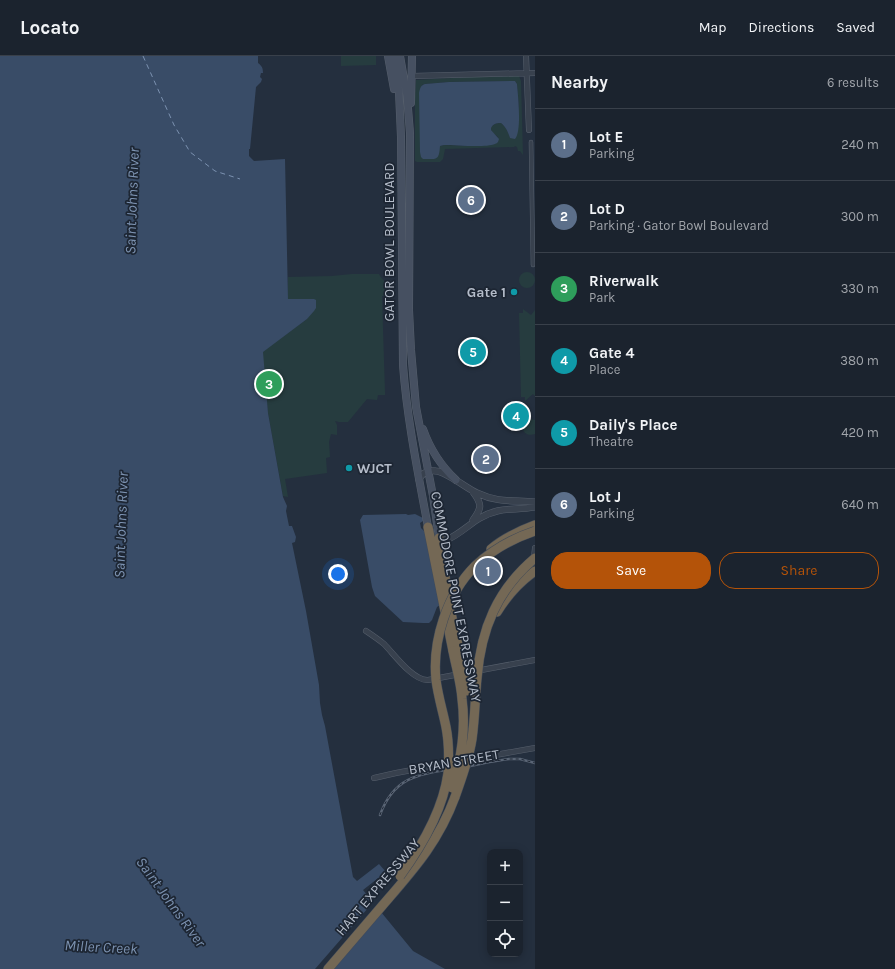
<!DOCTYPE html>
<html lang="en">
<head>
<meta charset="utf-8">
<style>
	:root { --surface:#1b232e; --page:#282f3a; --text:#f1f3f6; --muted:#a0a4aa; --line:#39404a; --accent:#b45309 }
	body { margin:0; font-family:Karla,sans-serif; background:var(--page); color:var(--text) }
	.controls { position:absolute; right:12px; bottom:12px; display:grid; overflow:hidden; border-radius:8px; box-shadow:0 2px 10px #0003 }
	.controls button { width:36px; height:36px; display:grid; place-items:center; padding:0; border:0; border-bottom:1px solid var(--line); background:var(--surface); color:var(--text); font:20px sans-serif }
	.you { position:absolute; left:338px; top:518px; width:14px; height:14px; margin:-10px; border:3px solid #fff; border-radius:50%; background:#1a73e8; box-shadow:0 0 0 6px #1a73e833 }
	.badge { display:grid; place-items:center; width:26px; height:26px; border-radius:50%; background:var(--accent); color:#fff; font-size:13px; font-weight:700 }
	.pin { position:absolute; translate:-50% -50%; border:2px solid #fff; box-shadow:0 1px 4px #0006 }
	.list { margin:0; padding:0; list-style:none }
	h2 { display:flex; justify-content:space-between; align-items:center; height:52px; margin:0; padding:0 16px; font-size:17px }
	h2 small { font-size:13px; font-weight:400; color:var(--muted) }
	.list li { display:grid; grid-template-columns:26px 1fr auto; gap:12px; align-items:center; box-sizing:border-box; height:72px; padding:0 16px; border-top:1px solid var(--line) }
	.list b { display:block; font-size:15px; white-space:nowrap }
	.list p { margin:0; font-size:13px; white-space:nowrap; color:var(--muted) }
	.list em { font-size:13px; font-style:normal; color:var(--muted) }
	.actions { display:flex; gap:8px; padding:12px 16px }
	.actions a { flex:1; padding:9px 0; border:1px solid var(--accent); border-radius:16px; text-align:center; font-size:14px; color:var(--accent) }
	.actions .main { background:var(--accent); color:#fff }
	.icon { flex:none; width:22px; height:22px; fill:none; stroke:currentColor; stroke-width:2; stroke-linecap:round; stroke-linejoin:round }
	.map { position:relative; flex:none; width:535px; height:913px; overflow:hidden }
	header { display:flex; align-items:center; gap:24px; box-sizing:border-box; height:56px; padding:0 20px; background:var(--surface); border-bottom:1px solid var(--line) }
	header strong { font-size:19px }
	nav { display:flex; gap:22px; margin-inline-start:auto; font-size:14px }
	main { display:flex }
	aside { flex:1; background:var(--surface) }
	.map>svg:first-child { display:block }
	.green { fill:#263c3f; fill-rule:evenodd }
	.water { fill:#394c67 }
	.pier { fill:#242f3e }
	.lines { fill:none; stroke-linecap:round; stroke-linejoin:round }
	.ferry { stroke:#7c92b1; stroke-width:1; stroke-dasharray:5 4; stroke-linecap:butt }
	.pedestrian-casing { stroke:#565f6c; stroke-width:4.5 }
	.minor-casing { stroke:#565f6c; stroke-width:6 }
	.tertiary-casing { stroke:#565f6c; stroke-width:7 }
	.secondary-casing { stroke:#565f6c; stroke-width:8 }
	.motorway-casing { stroke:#434c59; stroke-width:10 }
	.pedestrian { stroke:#38414e; stroke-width:3.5 }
	.minor { stroke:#38414e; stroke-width:5 }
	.tertiary { stroke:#38414e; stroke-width:6 }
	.secondary { stroke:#465061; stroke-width:7 }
	.motorway { stroke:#746855; stroke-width:9 }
	.rail-casing { stroke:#5a6575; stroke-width:2.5 }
	.rail { stroke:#1d2633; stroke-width:1; stroke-dasharray:3; stroke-linecap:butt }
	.motorway-bridge-casing { stroke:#434c59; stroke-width:10; stroke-linecap:butt }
	.motorway-bridge { stroke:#746855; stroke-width:9 }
	.culture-dot { fill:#0f9aa8; stroke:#1d2633; stroke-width:1.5 }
	.labels { text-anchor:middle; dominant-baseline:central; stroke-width:3.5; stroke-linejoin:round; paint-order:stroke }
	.street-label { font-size:14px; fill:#b4bcc9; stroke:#1d2633 }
	.poi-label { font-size:14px; font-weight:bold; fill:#b4bcc9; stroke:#1d2633; text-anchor:end }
	.water-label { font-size:15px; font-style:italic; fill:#7c92b1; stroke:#1d2633 }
</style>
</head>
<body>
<header>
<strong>Locato</strong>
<nav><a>Map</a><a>Directions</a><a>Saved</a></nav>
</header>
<main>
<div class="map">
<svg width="535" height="913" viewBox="0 0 535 913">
	<rect width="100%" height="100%" fill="#242f3e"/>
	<path class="green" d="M 341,0 L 376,0 L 376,9 L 341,10 Z
		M 519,20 L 521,25 L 523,99 L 520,95 L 518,95 L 517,91 L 515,90 L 514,91 L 445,93 L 443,103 L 440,106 L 417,106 L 415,105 L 415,40 L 416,24 L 471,21 ZM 513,25 L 515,25 L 517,28 L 519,51 L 510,82 C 508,75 506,71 501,67 C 496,67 494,68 490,72 L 493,77 L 498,81 L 478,90 L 444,89 L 440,90 L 436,102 L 423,103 L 422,29 L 425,28 L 449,26 Z
		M519 224a8 8 0 1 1 16 0a8 8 0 1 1-16 0Z
		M 352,218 L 379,218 L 380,220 L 385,226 L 385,240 L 382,240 L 385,336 L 385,339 L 378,339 L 377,344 L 367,343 L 348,366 L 339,366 L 335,365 L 337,369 L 337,379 L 331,378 L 329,386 L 330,401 L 326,402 L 327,417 L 285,423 L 288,441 L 283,440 L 268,357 L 262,296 L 307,263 L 314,243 L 288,244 L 288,221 L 332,220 Z
		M 523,253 L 531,259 L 535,254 L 535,340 L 533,338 L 525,345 L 525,341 L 521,341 L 519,257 L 523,257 Z
		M 529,363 L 535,364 L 535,378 C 523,382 518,369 529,363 Z"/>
	<path class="water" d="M 0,0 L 258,0 L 258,7 C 262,10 263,12 263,17 L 261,17 L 260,21 L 262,23 L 261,26 L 256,31 L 250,93 L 249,93 L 249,100 L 254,105 L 285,103 L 288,243 L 314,243 L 316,244 L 316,252 L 314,255 L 307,263 L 263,296 L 268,357 L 283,441 L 287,450 L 286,455 L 289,470 L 292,470 L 296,481 L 295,486 L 292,487 L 306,555 L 319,629 L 320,647 L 322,659 L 325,670 L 353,821 L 357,825 L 379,808 L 386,816 L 363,834 L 413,895 L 445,913 L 0,913 Z
		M 513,25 L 515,25 L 517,28 C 518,39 522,75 515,83 L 510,82 C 508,76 506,71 501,67 C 496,67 493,68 491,72 L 491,74 L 499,83 C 498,86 498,87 495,88 C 485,92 456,89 444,89 L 440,90 C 439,105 437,103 423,103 L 421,101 L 420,96 L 419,37 C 420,32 421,29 425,28 L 449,26 Z
		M 406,458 L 408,459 L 415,458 L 423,462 L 423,465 L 420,467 L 421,472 L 425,476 L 440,549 L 437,551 L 432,564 L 429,567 L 423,567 L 403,566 L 375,540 L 372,531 L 360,464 L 363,459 Z"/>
	<path class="pier" d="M 375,844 L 383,854 L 332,913 L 315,913 Z"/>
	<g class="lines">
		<path class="ferry" d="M 143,0 L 174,69 L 190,96 L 215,115 L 240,123"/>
		<defs>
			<path id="pedestrian" d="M 531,86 L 533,209"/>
			<path id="minor" d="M 526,0 L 529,74
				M 412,20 L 535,17
				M 535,492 L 534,502 L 535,513
				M 366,575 C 372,579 378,583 384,588 C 394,598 413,625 428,624 L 535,604
				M 467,704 L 535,692
				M 374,722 L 396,717 L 449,707"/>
			<path id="tertiary" d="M 419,424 C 421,417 429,414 436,415 C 447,416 466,432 477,437 C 498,447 513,444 535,446
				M 473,464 C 482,452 482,448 473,436
				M 439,482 C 442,483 445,484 448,483 C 457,480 471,467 480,462 C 500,450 514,455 535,451"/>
			<path id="secondary" d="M 388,0 L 394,33
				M 394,0 L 399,36 L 401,81 L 403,309 C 407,363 418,417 428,471 L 430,475
				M 400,0 L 407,40 L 410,77 L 409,254 L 411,294 L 416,351 L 433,440 L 439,482
				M 411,47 L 412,0
				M 423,373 C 430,393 441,410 456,424"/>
			<path id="motorway" d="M 428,471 L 453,595
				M 439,482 L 448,540
				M 491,493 C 504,482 519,475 535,469
				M 497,556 C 507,540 519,526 535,515
				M 451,557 L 459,593
				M 328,913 C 346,892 364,871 382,850 C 413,814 438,787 455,741"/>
		</defs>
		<use href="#pedestrian" class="pedestrian-casing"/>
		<use href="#minor" class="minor-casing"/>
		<use href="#tertiary" class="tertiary-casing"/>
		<use href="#secondary" class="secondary-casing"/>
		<use href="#motorway" class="motorway-casing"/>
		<use href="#pedestrian" class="pedestrian"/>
		<use href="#minor" class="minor"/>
		<use href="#tertiary" class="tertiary"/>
		<use href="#secondary" class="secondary"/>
		<use href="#motorway" class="motorway"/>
		<defs>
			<path id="rail" d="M 380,759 C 395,718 422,718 460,712 C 476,709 492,705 509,703 L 520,703 L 535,707"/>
		</defs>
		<use href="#rail" class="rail-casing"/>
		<use href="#rail" class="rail"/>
		<defs>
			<path id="motorway-bridge" d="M 459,593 L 467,635
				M 452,732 C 461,704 466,673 462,643 C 461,627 456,611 453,595
				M 455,741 C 462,721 469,703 472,683 C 475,662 475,642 477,622 C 481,573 497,534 535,502
				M 400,820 C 422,790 443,754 448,717 C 449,702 449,686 446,671 C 443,656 438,640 436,624 C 432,585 447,538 475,510 C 492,494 514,482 535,475"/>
		</defs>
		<use href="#motorway-bridge" class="motorway-bridge-casing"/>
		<use href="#motorway-bridge" class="motorway-bridge"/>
	</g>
	<g class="culture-dot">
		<circle cx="514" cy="236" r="4"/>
		<circle cx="349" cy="412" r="4"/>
	</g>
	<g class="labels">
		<g class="street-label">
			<text transform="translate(389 186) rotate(-90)">GATOR BOWL BOULEVARD</text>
			<text transform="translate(456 541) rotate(79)">COMMODORE POINT EXPRESSWAY</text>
			<text transform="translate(454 706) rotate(-10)">BRYAN STREET</text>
			<text transform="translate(378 831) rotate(-50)">HART EXPRESSWAY</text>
		</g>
		<g class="poi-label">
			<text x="506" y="236">Gate 1</text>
			<text x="357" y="412" text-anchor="start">WJCT</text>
		</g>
		<g class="water-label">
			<text transform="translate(132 145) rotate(-88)">Saint Johns River</text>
			<text transform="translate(121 469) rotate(-88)">Saint Johns River</text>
			<text transform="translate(171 846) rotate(54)">Saint Johns River</text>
			<text transform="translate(101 891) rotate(3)">Miller Creek</text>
		</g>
	</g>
</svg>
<div class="controls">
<button>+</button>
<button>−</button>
<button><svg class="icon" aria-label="locate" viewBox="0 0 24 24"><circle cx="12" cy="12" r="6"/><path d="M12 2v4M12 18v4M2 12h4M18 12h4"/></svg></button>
</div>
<div class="you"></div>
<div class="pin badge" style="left:488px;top:515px;background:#5c6f8a">1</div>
<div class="pin badge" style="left:486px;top:403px;background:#5c6f8a">2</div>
<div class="pin badge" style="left:269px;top:328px;background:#2e9e5b">3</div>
<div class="pin badge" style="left:516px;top:360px;background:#0f9aa8">4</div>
<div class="pin badge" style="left:473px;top:296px;background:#0f9aa8">5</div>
<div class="pin badge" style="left:471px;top:144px;background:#5c6f8a">6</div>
</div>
<aside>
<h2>Nearby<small>6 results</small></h2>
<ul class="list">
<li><span class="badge" style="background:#5c6f8a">1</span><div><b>Lot E</b><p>Parking</p></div><em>240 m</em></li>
<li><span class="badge" style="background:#5c6f8a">2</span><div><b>Lot D</b><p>Parking · Gator Bowl Boulevard</p></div><em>300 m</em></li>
<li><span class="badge" style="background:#2e9e5b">3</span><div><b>Riverwalk</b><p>Park</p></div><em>330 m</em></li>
<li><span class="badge" style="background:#0f9aa8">4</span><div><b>Gate 4</b><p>Place</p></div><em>380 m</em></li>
<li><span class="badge" style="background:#0f9aa8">5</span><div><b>Daily's Place</b><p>Theatre</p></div><em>420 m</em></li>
<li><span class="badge" style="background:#5c6f8a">6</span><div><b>Lot J</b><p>Parking</p></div><em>640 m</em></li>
</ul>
<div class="actions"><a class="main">Save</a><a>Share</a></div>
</aside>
</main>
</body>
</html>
